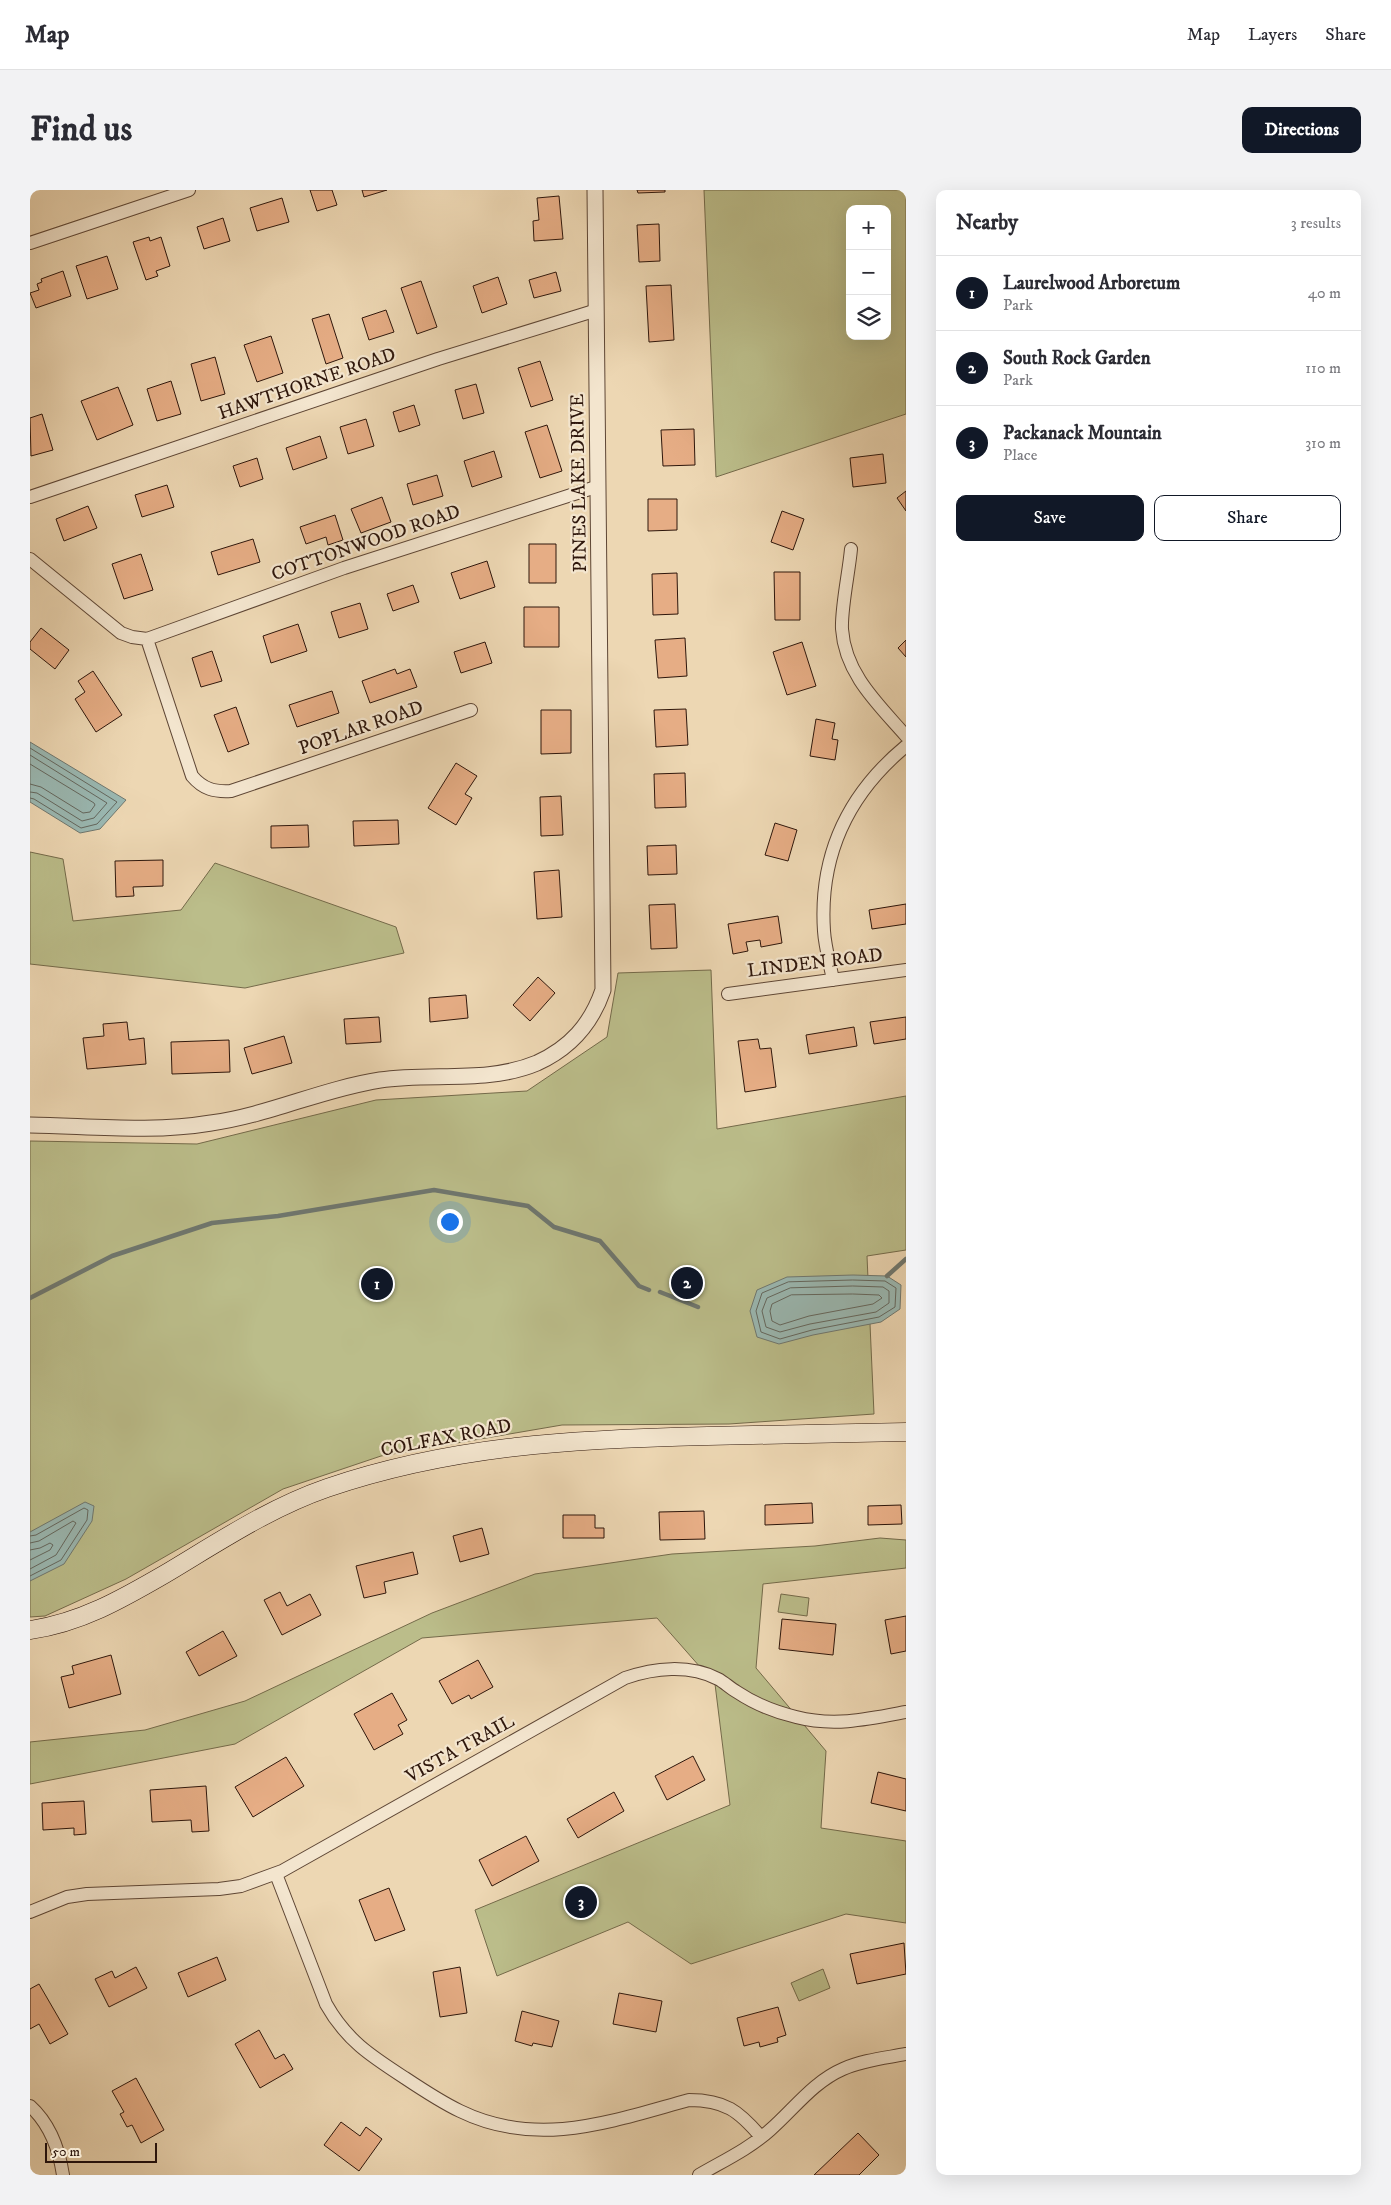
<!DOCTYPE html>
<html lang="en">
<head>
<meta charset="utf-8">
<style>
	:root { --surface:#fff; --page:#f2f2f3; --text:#2b2b33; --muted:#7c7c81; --line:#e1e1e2; --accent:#111827 }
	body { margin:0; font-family:"IM FELL DW Pica",serif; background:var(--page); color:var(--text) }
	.controls { position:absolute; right:15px; top:15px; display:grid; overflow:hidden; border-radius:10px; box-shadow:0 5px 20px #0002 }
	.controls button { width:45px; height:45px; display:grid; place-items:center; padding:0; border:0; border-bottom:1px solid var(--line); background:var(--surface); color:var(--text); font:25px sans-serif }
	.scale { position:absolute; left:15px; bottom:12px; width:112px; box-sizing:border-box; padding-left:5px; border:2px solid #2e160b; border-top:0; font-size:14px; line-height:18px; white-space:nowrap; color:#2e160b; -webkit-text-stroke:4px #f3e5ce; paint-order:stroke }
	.you { position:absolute; left:419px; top:1031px; width:18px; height:18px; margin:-12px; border:4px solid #fff; border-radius:50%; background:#1a73e8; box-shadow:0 0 0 8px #1a73e833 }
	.badge { display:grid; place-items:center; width:32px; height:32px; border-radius:50%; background:var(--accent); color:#fff; font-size:16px; font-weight:700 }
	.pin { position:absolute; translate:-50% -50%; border:2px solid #fff; box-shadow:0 1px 5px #0006 }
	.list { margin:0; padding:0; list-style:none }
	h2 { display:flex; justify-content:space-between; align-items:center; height:65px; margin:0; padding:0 20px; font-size:21px }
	h2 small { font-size:16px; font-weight:400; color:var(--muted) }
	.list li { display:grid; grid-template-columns:32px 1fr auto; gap:15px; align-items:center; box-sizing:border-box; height:75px; padding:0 20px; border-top:1px solid var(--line) }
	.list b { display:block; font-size:19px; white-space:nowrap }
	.list p { margin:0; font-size:16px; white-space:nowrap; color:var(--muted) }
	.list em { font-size:16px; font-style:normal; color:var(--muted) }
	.actions { display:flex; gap:10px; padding:15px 20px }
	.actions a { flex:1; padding:11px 0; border:1px solid var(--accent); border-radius:10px; text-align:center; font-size:18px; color:var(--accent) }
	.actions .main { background:var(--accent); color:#fff }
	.icon { flex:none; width:28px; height:28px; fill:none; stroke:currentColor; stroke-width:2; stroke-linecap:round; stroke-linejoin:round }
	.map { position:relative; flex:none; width:876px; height:1985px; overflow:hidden; border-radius:10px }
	header { display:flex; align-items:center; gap:30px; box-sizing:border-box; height:70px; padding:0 25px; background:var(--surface); border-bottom:1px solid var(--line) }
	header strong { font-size:24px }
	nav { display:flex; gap:28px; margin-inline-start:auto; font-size:18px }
	.intro { display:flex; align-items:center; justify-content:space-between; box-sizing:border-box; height:120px; padding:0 30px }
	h1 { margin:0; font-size:35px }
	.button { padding:12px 22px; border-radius:10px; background:var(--accent); color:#fff; font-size:18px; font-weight:700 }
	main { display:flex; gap:30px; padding:0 30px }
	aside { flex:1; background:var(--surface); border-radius:10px; box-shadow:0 5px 20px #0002 }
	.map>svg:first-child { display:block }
	.green { fill:#bbbd8a; stroke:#746a4a; fill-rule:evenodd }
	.water { fill:#9ab8b2; stroke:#6f776f }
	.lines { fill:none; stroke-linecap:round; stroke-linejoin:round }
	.shore { stroke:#64675e; stroke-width:1 }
	.stream { stroke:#6f776f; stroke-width:4.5 }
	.building { fill:#e6ad85; stroke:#2e160b }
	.minor-casing { stroke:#5e4635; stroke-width:14 }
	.tertiary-casing { stroke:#5e4635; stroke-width:17 }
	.secondary-casing { stroke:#2e160b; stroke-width:19 }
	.minor { stroke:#f3e5ce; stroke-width:12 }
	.tertiary { stroke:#f3e5ce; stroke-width:15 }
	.secondary { stroke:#f3e5ce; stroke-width:18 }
	.labels { text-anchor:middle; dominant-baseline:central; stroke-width:4.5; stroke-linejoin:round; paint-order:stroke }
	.street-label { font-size:19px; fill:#2e160b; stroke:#f3e5ce }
</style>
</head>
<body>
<header>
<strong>Map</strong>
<nav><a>Map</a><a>Layers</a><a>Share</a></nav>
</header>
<div class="intro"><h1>Find us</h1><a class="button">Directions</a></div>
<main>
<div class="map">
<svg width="876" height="1985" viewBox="0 0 876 1985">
	<rect width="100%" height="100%" fill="#edd7b3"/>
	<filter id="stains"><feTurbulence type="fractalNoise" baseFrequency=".004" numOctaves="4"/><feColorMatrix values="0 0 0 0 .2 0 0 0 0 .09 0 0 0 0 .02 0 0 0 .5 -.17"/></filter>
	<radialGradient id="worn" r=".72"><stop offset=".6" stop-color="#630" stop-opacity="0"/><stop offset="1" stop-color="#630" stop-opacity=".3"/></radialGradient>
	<path class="green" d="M 674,0 L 876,0 L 876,224 L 686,287 ZM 820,19 L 857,19 L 857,146 L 820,146 Z
		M 0,662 L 33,669 L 43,731 L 151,720 L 185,673 L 366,737 L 374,763 L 215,798 L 0,774 Z
		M 681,780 L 687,939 L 876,906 L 876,1060 L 837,1066 L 844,1224 L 699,1234 L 532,1235 L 351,1266 L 253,1299 L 96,1389 L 15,1426 L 0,1427 L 0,951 L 167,954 L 346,910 L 497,901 L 577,847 L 588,783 Z
		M 850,1348 L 876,1350 L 876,1378 L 733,1394 L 726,1478 L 796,1561 L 791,1638 L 876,1651 L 876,1733 L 816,1724 L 661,1774 L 598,1732 L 467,1786 L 445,1720 L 700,1615 L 685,1494 L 627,1428 L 392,1448 L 205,1554 L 0,1594 L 0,1552 L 115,1540 L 215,1511 L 402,1423 L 505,1384 L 642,1364 L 785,1356 Z
		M 751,1404 L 779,1408 L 777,1426 L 748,1422 Z
		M 793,1779 L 800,1798 L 769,1811 L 761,1793 Z"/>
	<path class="water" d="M 0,552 L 96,610 L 70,639 L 50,643 L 0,612 Z
		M 823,1085 L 857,1086 L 871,1095 L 870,1119 L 851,1132 L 783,1145 L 749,1154 L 727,1147 L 720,1121 L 727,1100 L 757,1087 Z
		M 55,1312 L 64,1316 L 62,1331 L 34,1374 L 0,1391 L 0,1342 Z"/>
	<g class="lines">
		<path class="shore" d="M 0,558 L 87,612 L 67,634 L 51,638 L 4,609 L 0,608
			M 0,565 L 77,613 L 64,628 L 52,631 L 7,603 L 0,602
			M 0,574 L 64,613 L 65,615 L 60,622 L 53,623 L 11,597 L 0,594
			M 823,1090 L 855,1091 L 866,1098 L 865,1117 L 849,1127 L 782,1140 L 750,1149 L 731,1142 L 726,1121 L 732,1103 L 758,1092 Z
			M 823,1096 L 853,1097 L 859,1101 L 859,1113 L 846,1122 L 780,1134 L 750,1142 L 736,1137 L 732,1121 L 737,1108 L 760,1098 Z
			M 823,1104 L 849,1105 L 852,1108 L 843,1114 L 779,1126 L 750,1135 L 742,1131 L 740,1121 L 742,1114 L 761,1105 Z
			M 0,1346 L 6,1345 L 54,1318 L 58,1320 L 57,1330 L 31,1370 L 0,1386
			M 0,1353 L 9,1351 L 43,1331 L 46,1333 L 26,1365 L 0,1379
			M 0,1360 L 10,1358 L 20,1353 L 23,1355 L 20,1360 L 0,1370"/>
		<path class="stream" d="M 857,1086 L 876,1069
			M 630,1102 L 668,1117
			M 0,1108 L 82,1066 L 182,1033 L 248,1026 L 404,1000 L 498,1016 L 524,1037 L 570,1051 L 609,1096 L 619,1100"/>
	</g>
	<path class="building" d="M 280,0 L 302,0 L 307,15 L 287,21 Z
		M 332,0 L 357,0 L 334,7 Z
		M 607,0 L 635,0 L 635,2 L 608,3 Z
		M 529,6 L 533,49 L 504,51 L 503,31 L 509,30 L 507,8 Z
		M 252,8 L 259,32 L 227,41 L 220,18 Z
		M 193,28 L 200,51 L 174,59 L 167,37 Z
		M 629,34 L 630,71 L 609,72 L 607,35 Z
		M 119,47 L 120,51 L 131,47 L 140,76 L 126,81 L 128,86 L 116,90 L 103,52 Z
		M 77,66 L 88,99 L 57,109 L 46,76 Z
		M 33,81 L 41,106 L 6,118 L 0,103 L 9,100 L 7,94 L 12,92 L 11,89 Z
		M 526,82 L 531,101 L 504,108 L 499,90 Z
		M 468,87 L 477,114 L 452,123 L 443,96 Z
		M 391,91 L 407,137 L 387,144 L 371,98 Z
		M 641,95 L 644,150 L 619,152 L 616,96 Z
		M 356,120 L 364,142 L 339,150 L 332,128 Z
		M 299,124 L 313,168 L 296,174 L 282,129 Z
		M 241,146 L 253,183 L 227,192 L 214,155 Z
		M 185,167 L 195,204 L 171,211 L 161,174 Z
		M 510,171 L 523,210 L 501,217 L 488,178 Z
		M 141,191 L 151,224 L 127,231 L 117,199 Z
		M 446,194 L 454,223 L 433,229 L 425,200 Z
		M 88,197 L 103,235 L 67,250 L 51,211 Z
		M 384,215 L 390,235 L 369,242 L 363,222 Z
		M 12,224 L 23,260 L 1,266 L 0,228 Z
		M 336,229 L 344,256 L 318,264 L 310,237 Z
		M 517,235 L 532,281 L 510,288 L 495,242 Z
		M 664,239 L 665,275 L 633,276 L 631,240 Z
		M 290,246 L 297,268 L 263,280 L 256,258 Z
		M 464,261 L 472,287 L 442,297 L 434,271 Z
		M 853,264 L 856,293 L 823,297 L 820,268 Z
		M 227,268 L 233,289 L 210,297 L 203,276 Z
		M 407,285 L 413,306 L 383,315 L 377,294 Z
		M 137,295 L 144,317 L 112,327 L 105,305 Z
		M 876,301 L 876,321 L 867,308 Z
		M 352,307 L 361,332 L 331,343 L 321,319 Z
		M 618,309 L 647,309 L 647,340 L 618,341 Z
		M 58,316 L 67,338 L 34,351 L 26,329 Z
		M 752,321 L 774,329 L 763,360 L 741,352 Z
		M 305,325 L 313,350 L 298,355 L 296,347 L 276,354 L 270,337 Z
		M 223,349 L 230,372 L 188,385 L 181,362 Z
		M 499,354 L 526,354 L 526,393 L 499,393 Z
		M 111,364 L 123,400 L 94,409 L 82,374 Z
		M 457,371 L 465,397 L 430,409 L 421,383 Z
		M 744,382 L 770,382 L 770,430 L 745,430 Z
		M 647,383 L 648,424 L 623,425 L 622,384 Z
		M 383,395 L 389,412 L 363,421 L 357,404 Z
		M 330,413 L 338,439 L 309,448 L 301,422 Z
		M 494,417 L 529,417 L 529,457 L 494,457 Z
		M 268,434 L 277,461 L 241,473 L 233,446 Z
		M 11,438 L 39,460 L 25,479 L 0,459 L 0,452 Z
		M 655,448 L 657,486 L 628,488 L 625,450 Z
		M 876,450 L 876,467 L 868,458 Z
		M 455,452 L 462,473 L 431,483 L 424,462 Z
		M 772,452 L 786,496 L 757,505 L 743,462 Z
		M 182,461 L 192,491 L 171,497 L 162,468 Z
		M 365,479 L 367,484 L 380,479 L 387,497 L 340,513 L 332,491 Z
		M 63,481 L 92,525 L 66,542 L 45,509 L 55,502 L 48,491 Z
		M 302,501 L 309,523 L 267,537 L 259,515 Z
		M 206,517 L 219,554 L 198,562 L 184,525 Z
		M 656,519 L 658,555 L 626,557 L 624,520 Z
		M 511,520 L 541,520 L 541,563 L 511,564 Z
		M 786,529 L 805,533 L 802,549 L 808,550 L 805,570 L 780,566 Z
		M 426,573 L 447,586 L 435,604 L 442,608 L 426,635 L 398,618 Z
		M 655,583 L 656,617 L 625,618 L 624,584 Z
		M 531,606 L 533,645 L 511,646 L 510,607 Z
		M 368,630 L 369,654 L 324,656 L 323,631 Z
		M 745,633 L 767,640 L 758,671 L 735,665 Z
		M 278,635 L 279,657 L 241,658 L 241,636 Z
		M 646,655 L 647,684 L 618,685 L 617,656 Z
		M 133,670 L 133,696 L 103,697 L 104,706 L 86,707 L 85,671 Z
		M 529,680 L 532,727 L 507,729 L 504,682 Z
		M 645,714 L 647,758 L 621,759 L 619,715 Z
		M 876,714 L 876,734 L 842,739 L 839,720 Z
		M 748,726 L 752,753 L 731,757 L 730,750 L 716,752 L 718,761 L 703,764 L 698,734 Z
		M 508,787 L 525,803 L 500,831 L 483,815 Z
		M 436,805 L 438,828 L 400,832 L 399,808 Z
		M 349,827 L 351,852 L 316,854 L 314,829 Z
		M 876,827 L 876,849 L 844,854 L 840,832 Z
		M 97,832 L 99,850 L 114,848 L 116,874 L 57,879 L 53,848 L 74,846 L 73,834 Z
		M 824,837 L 827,856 L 779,864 L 776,845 Z
		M 254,846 L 262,873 L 222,884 L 214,858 Z
		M 728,849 L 730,859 L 741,858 L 746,897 L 715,902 L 708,851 Z
		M 199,850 L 200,882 L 142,884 L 141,852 Z
		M 782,1313 L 783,1333 L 735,1335 L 735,1315 Z
		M 871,1315 L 872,1334 L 838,1335 L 838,1316 Z
		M 674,1321 L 675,1349 L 630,1350 L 629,1322 Z
		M 533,1325 L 565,1325 L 565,1338 L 574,1338 L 574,1348 L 533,1348 Z
		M 452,1338 L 459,1364 L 430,1372 L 423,1346 Z
		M 383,1362 L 388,1384 L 354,1392 L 356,1403 L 334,1408 L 326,1376 Z
		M 250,1402 L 257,1416 L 280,1404 L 291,1425 L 252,1445 L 234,1410 Z
		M 876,1426 L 876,1461 L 861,1464 L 855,1430 Z
		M 752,1429 L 806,1434 L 803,1465 L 749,1459 Z
		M 193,1441 L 207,1466 L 169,1486 L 156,1462 Z
		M 81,1465 L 91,1504 L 39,1518 L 31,1487 L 44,1484 L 42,1476 Z
		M 448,1470 L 463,1497 L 441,1509 L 439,1505 L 422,1514 L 409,1491 Z
		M 362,1503 L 377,1530 L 368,1535 L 373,1544 L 344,1560 L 324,1524 Z
		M 663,1566 L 675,1590 L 637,1610 L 625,1586 Z
		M 256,1567 L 274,1596 L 223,1627 L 205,1597 Z
		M 848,1582 L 876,1589 L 876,1621 L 841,1613 Z
		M 176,1596 L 179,1641 L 162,1642 L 161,1630 L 122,1632 L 120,1600 Z
		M 584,1602 L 594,1621 L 548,1648 L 537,1629 Z
		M 54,1611 L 56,1644 L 44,1645 L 44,1638 L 13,1640 L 12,1613 Z
		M 496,1646 L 509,1671 L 462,1696 L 449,1670 Z
		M 359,1698 L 375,1740 L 345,1751 L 329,1710 Z
		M 874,1753 L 876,1784 L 827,1794 L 820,1764 Z
		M 187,1767 L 196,1790 L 158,1807 L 148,1783 Z
		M 106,1777 L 117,1798 L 79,1817 L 65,1789 L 82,1781 L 85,1788 Z
		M 430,1777 L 437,1823 L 410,1827 L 403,1782 Z
		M 9,1794 L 38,1844 L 20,1854 L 9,1834 L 0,1839 L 0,1799 Z
		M 589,1803 L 632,1811 L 626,1842 L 583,1834 Z
		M 748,1817 L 756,1845 L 747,1848 L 748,1852 L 730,1857 L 729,1852 L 714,1856 L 707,1828 Z
		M 492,1821 L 529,1831 L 522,1857 L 503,1853 L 502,1856 L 485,1851 Z
		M 229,1840 L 245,1869 L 254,1864 L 263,1879 L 230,1898 L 205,1854 Z
		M 106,1888 L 134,1940 L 111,1953 L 102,1935 L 97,1937 L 90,1924 L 94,1922 L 82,1901 Z
		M 311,1932 L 330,1946 L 336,1937 L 352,1949 L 329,1981 L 294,1955 Z
		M 828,1943 L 849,1965 L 829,1985 L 784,1985 Z"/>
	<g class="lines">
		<defs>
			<path id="minor" d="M 0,53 L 159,0
				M 0,307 L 408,169 L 567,120
				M 821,359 C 819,382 811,418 812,439 C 815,484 848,514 876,546
				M 0,369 L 91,443 L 102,447 L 117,449 L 314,378 L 569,296
				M 117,449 L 162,586 C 173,599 184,602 201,601 L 441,520
				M 803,790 C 800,774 795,757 794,741 C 789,666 818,604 876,556
				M 698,804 L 876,780
				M 246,1684 L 296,1814 C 316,1850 341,1866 375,1888 C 393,1900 411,1912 430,1921 C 508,1959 582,1931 659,1910 C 695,1910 709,1921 731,1947
				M 0,1722 L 37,1707 L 57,1704 L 189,1699 L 211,1696 L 252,1681 L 595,1488 C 624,1478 659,1474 688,1489 C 694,1492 700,1498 707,1502 C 725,1514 745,1522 766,1527 C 804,1537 839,1529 876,1522
				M 0,1916 C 20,1934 29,1959 33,1985
				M 669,1985 C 693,1971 719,1959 740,1940 C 764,1919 783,1892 813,1879 C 833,1870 855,1868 876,1864"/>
			<path id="tertiary" d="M 0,935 C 60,936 122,943 181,933 C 239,925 292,899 350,890 C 401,882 457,894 507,873 C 540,858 561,835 573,800 L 565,0"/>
			<path id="secondary" d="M 0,1440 C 50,1433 92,1409 135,1384 C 187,1353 239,1318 297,1298 C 423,1255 547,1249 678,1246 C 744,1245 810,1243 876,1242"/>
		</defs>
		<use href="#minor" class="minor-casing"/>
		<use href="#tertiary" class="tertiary-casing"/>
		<use href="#secondary" class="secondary-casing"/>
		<use href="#minor" class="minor"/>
		<use href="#tertiary" class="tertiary"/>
		<use href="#secondary" class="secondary"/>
	</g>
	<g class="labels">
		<g class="street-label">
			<text transform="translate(277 194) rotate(-19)">HAWTHORNE ROAD</text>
			<text transform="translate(549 293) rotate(-91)">PINES LAKE DRIVE</text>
			<text transform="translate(336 353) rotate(-19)">COTTONWOOD ROAD</text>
			<text transform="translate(331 538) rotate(-19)">POPLAR ROAD</text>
			<text transform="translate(785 773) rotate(-7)">LINDEN ROAD</text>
			<text transform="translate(416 1248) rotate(-11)">COLFAX ROAD</text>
			<text transform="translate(430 1559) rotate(-29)">VISTA TRAIL</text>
		</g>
	</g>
	<rect width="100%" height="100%" filter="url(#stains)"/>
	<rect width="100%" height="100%" fill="url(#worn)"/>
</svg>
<div class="controls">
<button>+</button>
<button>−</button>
<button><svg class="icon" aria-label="layers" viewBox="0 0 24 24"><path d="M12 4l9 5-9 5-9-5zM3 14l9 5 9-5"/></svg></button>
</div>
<div class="scale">50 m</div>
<div class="you"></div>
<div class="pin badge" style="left:347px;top:1094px">1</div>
<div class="pin badge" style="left:657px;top:1093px">2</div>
<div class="pin badge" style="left:551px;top:1712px">3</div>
</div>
<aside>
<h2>Nearby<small>3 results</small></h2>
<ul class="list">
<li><span class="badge">1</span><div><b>Laurelwood Arboretum</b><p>Park</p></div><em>40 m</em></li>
<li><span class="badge">2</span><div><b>South Rock Garden</b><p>Park</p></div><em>110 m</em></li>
<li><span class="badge">3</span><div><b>Packanack Mountain</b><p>Place</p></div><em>310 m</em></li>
</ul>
<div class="actions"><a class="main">Save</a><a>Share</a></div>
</aside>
</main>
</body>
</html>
